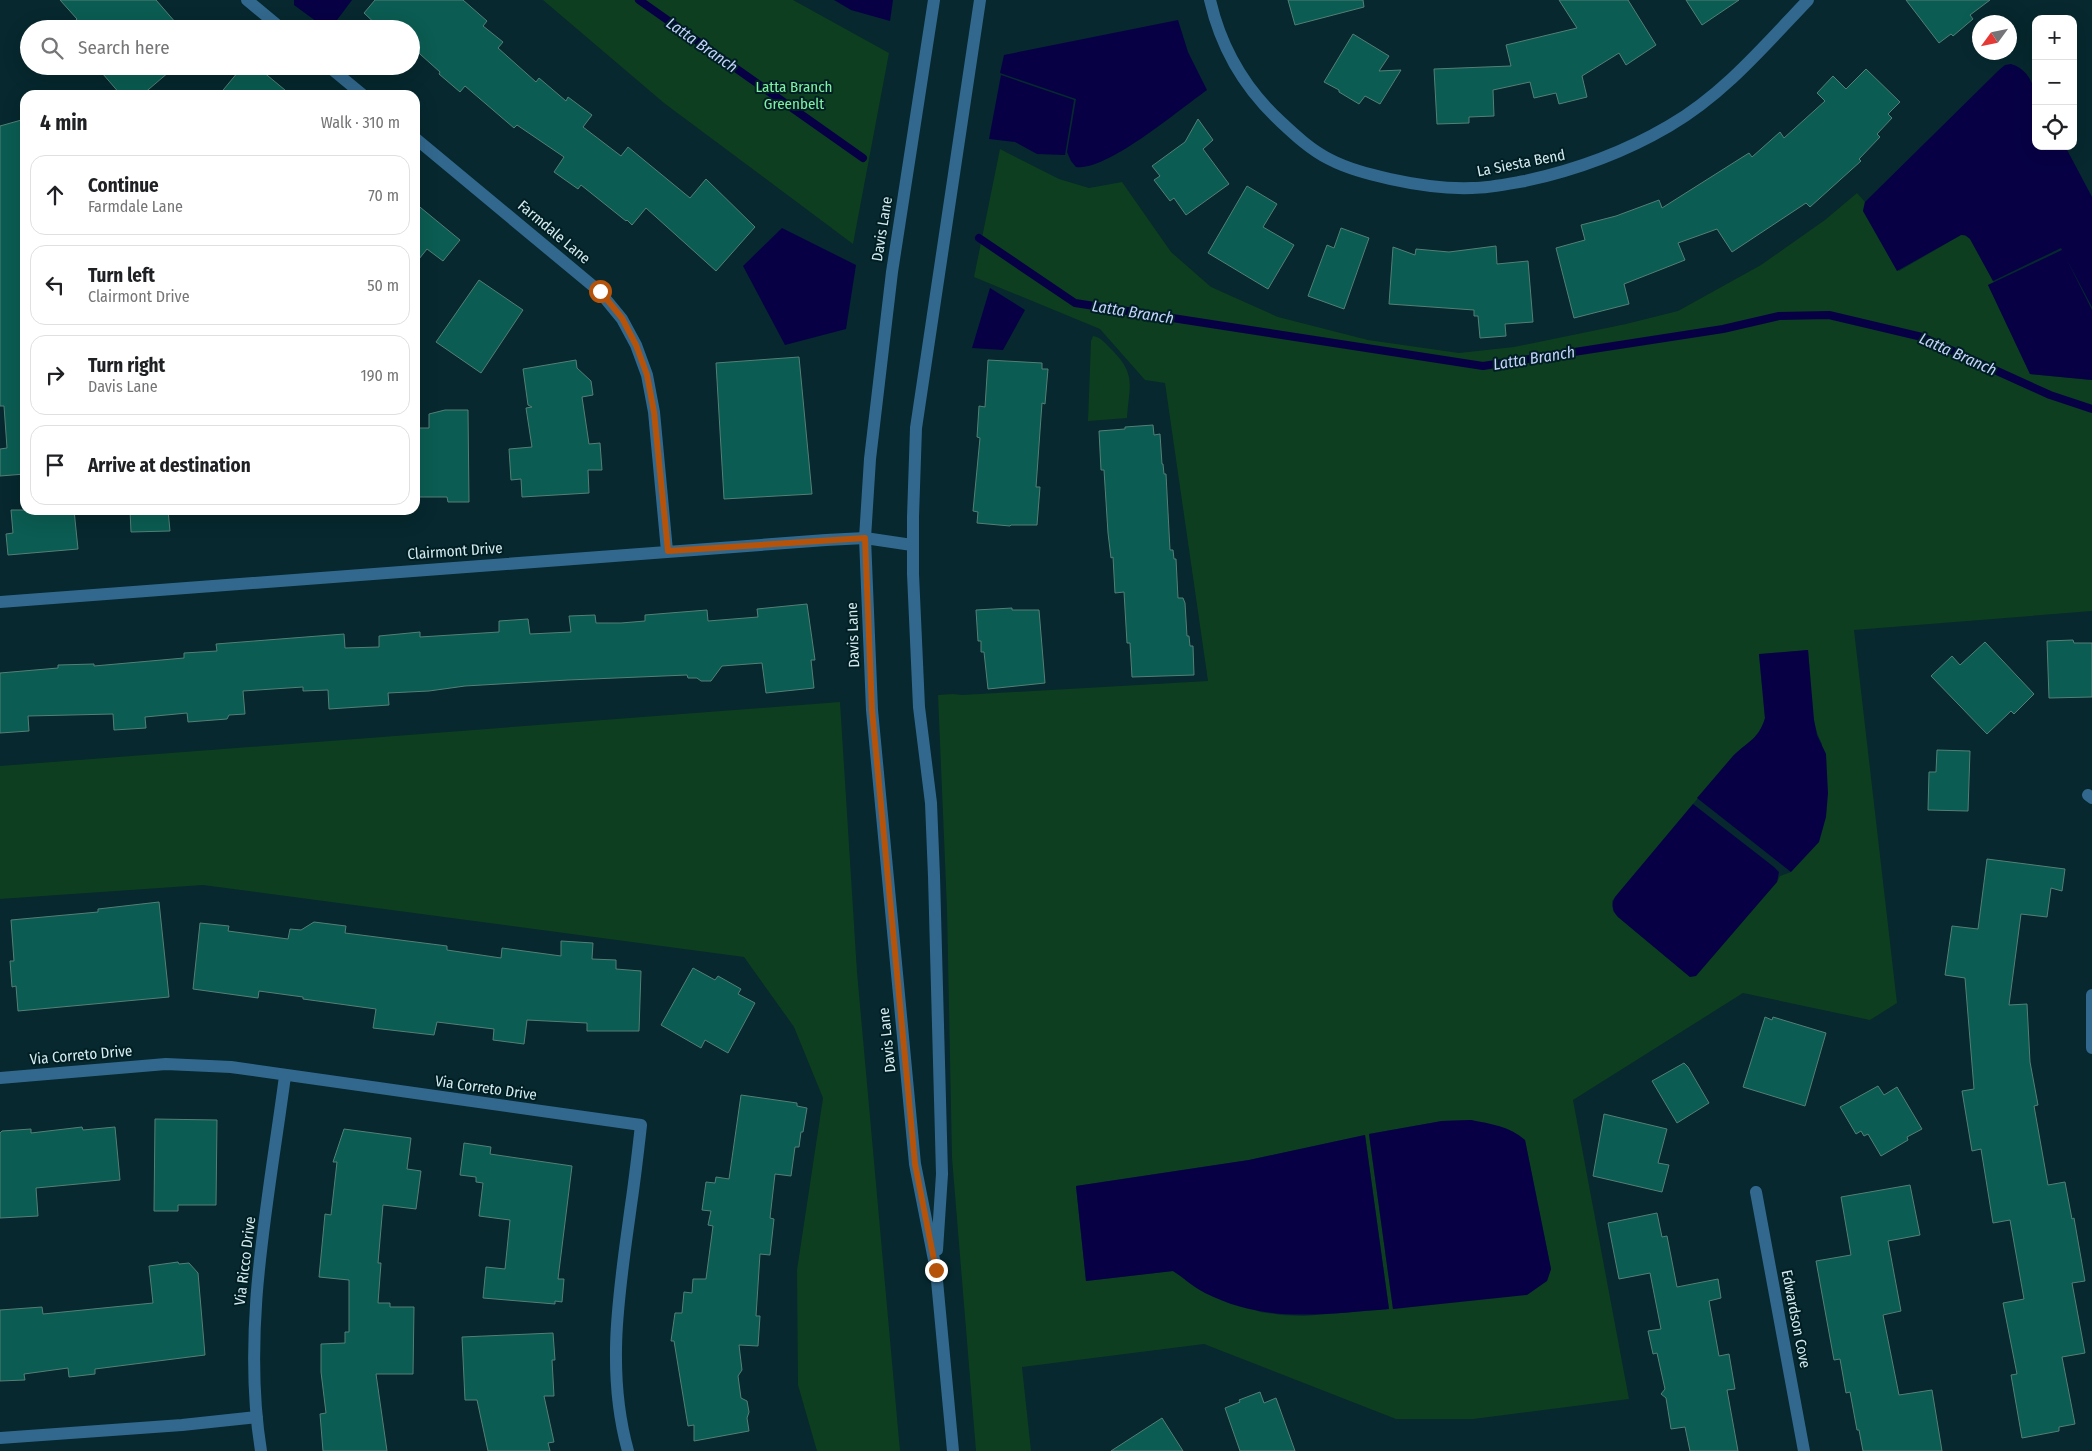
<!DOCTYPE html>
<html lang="en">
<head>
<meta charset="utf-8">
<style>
	:root { --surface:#fff; --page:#f6f6f6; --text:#202124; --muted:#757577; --line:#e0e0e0 }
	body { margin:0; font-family:"Fira Sans Condensed",sans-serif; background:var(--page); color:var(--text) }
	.controls { position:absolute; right:15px; top:15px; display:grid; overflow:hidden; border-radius:10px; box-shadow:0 5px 20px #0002 }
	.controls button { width:45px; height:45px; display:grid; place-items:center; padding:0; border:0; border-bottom:1px solid var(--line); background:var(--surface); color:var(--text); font:25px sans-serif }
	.compass { position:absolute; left:1972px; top:15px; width:45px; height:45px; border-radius:50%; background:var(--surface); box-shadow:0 5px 20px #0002; rotate:237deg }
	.stop { position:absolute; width:15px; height:15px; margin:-11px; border:4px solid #b45309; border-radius:50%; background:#fff }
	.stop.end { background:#b45309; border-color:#fff; box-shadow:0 1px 5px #0008 }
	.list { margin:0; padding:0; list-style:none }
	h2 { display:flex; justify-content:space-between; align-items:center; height:65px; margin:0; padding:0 20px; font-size:21px }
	h2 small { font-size:16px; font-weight:400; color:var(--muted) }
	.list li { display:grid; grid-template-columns:32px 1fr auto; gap:15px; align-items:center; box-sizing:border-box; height:80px; margin:0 10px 10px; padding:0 10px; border:1px solid var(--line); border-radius:15px }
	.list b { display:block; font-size:19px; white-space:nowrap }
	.list p { margin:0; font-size:16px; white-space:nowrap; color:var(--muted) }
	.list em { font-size:16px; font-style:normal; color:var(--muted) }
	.icon { flex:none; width:28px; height:28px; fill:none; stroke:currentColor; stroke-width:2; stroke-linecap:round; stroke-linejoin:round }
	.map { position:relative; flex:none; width:2092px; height:1451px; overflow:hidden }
	.search { position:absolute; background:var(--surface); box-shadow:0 5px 20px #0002; left:20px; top:20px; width:400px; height:55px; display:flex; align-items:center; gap:12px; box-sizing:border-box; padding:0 18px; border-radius:28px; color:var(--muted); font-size:19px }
	.panel { position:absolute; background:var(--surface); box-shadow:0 5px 20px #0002; left:20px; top:90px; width:400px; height:425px; border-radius:15px }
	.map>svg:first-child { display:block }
	.green { fill:#0d3e1f; fill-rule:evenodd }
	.water { fill:#070045 }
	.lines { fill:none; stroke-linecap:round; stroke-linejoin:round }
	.stream { stroke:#070045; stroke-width:8 }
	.building { fill:#0b5c52; stroke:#547f77 }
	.minor { stroke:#32688d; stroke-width:12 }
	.tertiary { stroke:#32688d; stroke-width:12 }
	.route { stroke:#b45309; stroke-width:6 }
	.labels { text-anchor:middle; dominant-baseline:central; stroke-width:4; stroke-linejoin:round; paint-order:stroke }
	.park-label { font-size:15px; fill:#81f1a1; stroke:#001f24 }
	.street-label { font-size:15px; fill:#d5ebf0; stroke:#001f24 }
	.water-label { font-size:16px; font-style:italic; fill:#c4d2fc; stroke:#001f24 }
</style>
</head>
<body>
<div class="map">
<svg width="2092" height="1451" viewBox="0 0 2092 1451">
	<rect width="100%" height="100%" fill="#06282e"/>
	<path class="green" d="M 543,0 L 793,0 L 889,53 L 853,244 L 664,103 Z
		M 1000,149 L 1059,179 L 1089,188 L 1122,182 L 1171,252 L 1211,287 L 1278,317 L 1368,340 L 1459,353 L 1514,347 L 1626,324 L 1678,311 L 1761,265 L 1825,220 L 1857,193 L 1865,202 L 1863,211 L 1899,271 L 1961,235 L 1969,237 L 1994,282 L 1988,285 L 2030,374 L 2092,380 L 2092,611 L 1854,630 L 1897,1003 L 1870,1020 L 1743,993 L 1573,1100 L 1629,1399 L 1473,1419 L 1396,1419 L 1204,1344 L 1022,1367 L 1031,1451 L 976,1451 L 952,1158 L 947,909 L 938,695 L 953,694 L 962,695 L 1208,681 L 1165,383 L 1145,380 L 1100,329 L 974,277 ZM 1808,650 C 1811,680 1808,717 1822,744 L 1791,872 L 1780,876 L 1777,882 L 1690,977 L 1618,917 L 1613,911 L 1612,901 L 1734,755 L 1759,734 L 1765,719 L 1759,655 ZM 1471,1120 L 1525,1140 L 1551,1269 L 1547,1281 L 1393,1309 L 1369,1134 L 1442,1121 ZM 1365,1135 L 1389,1309 L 1303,1316 L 1282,1315 L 1260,1312 L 1181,1276 L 1173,1271 L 1086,1281 L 1076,1186 L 1249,1160 Z
		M 1093,336 C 1101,337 1106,344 1112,350 C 1137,375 1129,386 1127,418 L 1088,421 L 1091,341 Z
		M 840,702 L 857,972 L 900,1451 L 817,1451 L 798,1385 L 797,1270 L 823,1098 L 794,1027 L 744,957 L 203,885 L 0,899 L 0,766 Z"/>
	<path class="water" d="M 294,0 L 352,0 L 334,24 L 324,27 L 294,5 Z
		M 834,0 L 893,0 L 890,21 L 851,10 Z
		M 1178,20 L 1188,52 L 1207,90 C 1180,109 1106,172 1076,167 L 1071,161 L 1067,152 L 1076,99 L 1000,73 L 1004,55 Z
		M 2011,64 C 2044,74 2036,119 2036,146 L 2065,146 L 2092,197 L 2092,307 L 2066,258 L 2092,310 L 2092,380 L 2030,374 L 1988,285 L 2062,250 L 2061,248 L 1993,281 L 1970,239 L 1965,235 L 1961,235 L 1897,271 L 1863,211 L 1865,202 L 1998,71 L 2005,65 Z
		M 1001,75 L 1074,100 L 1065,155 L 1037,154 L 1015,142 L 989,139 Z
		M 782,228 L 856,265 L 846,329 L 785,345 L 743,266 Z
		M 990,288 L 1025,310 L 1003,350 L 972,348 Z
		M 1808,650 L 1814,720 L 1817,735 L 1826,754 L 1828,793 L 1826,817 L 1819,842 L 1791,872 L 1697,798 C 1709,784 1721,770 1733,756 C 1747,742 1759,739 1765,718 L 1759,654 Z
		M 1693,804 L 1774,867 L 1779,872 L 1777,882 L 1696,976 L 1690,977 L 1618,917 C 1612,910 1611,905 1615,897 Z
		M 1471,1120 C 1491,1124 1509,1126 1525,1140 L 1551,1269 L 1547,1281 L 1527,1295 L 1393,1309 L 1369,1134 L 1442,1121 Z
		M 1365,1135 L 1389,1309 C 1323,1314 1267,1324 1205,1293 C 1193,1287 1184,1278 1173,1271 L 1086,1281 L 1076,1186 L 1249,1160 Z"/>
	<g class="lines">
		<path class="stream" d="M 639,0 L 863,158
			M 979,238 L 1075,303 L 1483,366 L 1723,329 L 1779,316 L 1829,315 L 1922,337 L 2050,395 L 2092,409"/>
	</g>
	<path class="building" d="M 60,0 L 156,0 L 176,23 L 170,29 L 67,29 L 77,19 Z
		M 375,0 L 463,0 L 487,21 L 483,26 L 503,42 L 498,48 L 536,82 L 539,78 L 566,101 L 568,97 L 592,115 L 583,127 L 621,156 L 628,147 L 690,198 L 706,179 L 755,227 L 716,271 L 646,208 L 632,225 L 627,220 L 626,221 L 581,185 L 578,189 L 554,172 L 564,157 L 517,125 L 514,128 L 465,86 L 460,92 L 439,74 L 440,72 L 411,46 L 411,29 L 381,29 L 364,13 Z
		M 1288,0 L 1363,0 L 1364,7 L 1295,25 Z
		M 1559,0 L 1628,0 L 1656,45 L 1626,65 L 1619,53 L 1582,76 L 1587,97 L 1559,104 L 1556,93 L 1534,98 L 1530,82 L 1493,90 L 1494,116 L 1469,117 L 1469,123 L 1437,124 L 1434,69 L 1511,66 L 1506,45 L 1577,28 Z
		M 1686,0 L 1739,0 L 1702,25 Z
		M 1906,0 L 1990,0 L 1970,15 L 1973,19 L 1953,36 L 1951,34 L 1939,43 Z
		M 1353,34 L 1389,56 L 1379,71 L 1401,70 L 1380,104 L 1365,96 L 1359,104 L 1339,92 L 1339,90 L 1324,82 Z
		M 96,66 L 176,66 L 142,95 L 121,95 Z
		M 243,66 L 256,66 L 291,95 L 219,95 Z
		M 1866,69 L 1900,102 L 1888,114 L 1892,118 L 1877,134 L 1880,137 L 1859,159 L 1861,161 L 1810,207 L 1806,203 L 1732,252 L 1717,229 L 1678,243 L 1685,260 L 1624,284 L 1629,304 L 1574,318 L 1556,248 L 1585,240 L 1581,225 L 1616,216 L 1659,200 L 1662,208 L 1749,153 L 1752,157 L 1780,132 L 1784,138 L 1825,101 L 1817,93 L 1833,76 L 1846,89 Z
		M 25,119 L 25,474 L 0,476 L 0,449 L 7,448 L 4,406 L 0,406 L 0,126 Z
		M 1198,119 L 1213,140 L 1203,149 L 1229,184 L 1186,215 L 1174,198 L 1170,201 L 1154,180 L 1160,176 L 1152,166 L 1185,142 Z
		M 1247,186 L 1277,204 L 1263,227 L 1294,245 L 1268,289 L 1208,253 Z
		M 415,203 L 460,240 L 443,261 L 427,249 L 415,264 Z
		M 1341,228 L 1369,238 L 1344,309 L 1308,296 L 1327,245 L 1334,248 Z
		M 1496,246 L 1497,264 L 1528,261 L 1533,322 L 1505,324 L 1506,336 L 1480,338 L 1478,316 L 1474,316 L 1474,310 L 1389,304 L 1393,247 L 1415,255 L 1416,249 L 1449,252 Z
		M 479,280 L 523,310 L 481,373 L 436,342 Z
		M 799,357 L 812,494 L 724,499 L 716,363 Z
		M 576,360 L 577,368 L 591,381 L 593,395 L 582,397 L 589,444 L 600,443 L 602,470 L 588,470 L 589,493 L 522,497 L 521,479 L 511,480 L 509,449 L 532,447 L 526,408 L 532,407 L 528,405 L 523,369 Z
		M 988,360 L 1042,363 L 1042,369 L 1048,369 L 1045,404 L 1042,403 L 1036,487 L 1040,487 L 1037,525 L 1011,525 L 1010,526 L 977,523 L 978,512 L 973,511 L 980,438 L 977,437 L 979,406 L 985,407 Z
		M 445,410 L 468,410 L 469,502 L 448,502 L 447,497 L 418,497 L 417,428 L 429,428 L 429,414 Z
		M 1153,425 L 1154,435 L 1160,434 L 1162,464 L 1163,464 L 1164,474 L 1166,474 L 1170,550 L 1173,550 L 1174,559 L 1176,559 L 1178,598 L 1183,598 L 1185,603 L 1187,636 L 1189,636 L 1190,646 L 1193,646 L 1194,675 L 1132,677 L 1130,643 L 1127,643 L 1124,592 L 1115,593 L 1113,557 L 1111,558 L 1108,533 L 1104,470 L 1101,470 L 1099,431 L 1125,429 L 1125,427 Z
		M 11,510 L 74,510 L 78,549 L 8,555 L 6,534 L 13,533 Z
		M 130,510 L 168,510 L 170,531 L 131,532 Z
		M 807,604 L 815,660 L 811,660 L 814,688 L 766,693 L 762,663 L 722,666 L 711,681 L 701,681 L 697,678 L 688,678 L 687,675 L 568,680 L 465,686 L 429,691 L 388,693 L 389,705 L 329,709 L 328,690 L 303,691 L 303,687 L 243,691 L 245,714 L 229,715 L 227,719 L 188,722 L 187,713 L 145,717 L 146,728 L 114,730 L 113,714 L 28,716 L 29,731 L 0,733 L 0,673 L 58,668 L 58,665 L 94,664 L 94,666 L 184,658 L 184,653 L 217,651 L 216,644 L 344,634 L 345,648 L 379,647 L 379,636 L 420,632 L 420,637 L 499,632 L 499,621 L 528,619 L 530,634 L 571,632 L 569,616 L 595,615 L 596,623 L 621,623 L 645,621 L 645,615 L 707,610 L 708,621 L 758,617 L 757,609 Z
		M 1012,608 L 1012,610 L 1039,610 L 1045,683 L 988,689 L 984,652 L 981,652 L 981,641 L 978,641 L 976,610 Z
		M 2073,640 L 2074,643 L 2092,643 L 2092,697 L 2049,698 L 2047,641 Z
		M 1985,642 L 2034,694 L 2014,714 L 2011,711 L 1987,734 L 1931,676 L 1952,656 L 1960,665 Z
		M 1937,750 L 1970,751 L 1968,811 L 1928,810 L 1929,772 L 1936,772 Z
		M 1987,859 L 2065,869 L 2062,891 L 2051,888 L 2047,917 L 2021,914 L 2009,1005 L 2027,1004 L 2030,1062 L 2038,1105 L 2034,1106 L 2048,1185 L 2065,1182 L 2072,1219 L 2074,1218 L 2085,1281 L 2072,1283 L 2085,1353 L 2062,1357 L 2075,1424 L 2059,1427 L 2059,1431 L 2022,1438 L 2011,1375 L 2017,1374 L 2003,1303 L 2024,1299 L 2010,1220 L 1993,1223 L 1981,1149 L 1972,1151 L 1962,1091 L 1974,1089 L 1965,978 L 1945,975 L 1952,926 L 1978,929 Z
		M 159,902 L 169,997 L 18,1011 L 16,986 L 12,987 L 10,961 L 14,961 L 11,920 L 98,912 L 98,909 Z
		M 314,922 L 346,926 L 345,933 L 447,946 L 447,950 L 501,958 L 502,948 L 561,956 L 561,941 L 593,943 L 592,959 L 616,960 L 616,969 L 641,971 L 639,1031 L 587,1031 L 587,1023 L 527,1020 L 524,1044 L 493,1040 L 494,1029 L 437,1022 L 434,1035 L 373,1028 L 376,1009 L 303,999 L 303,997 L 259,991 L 258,998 L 193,989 L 200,923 L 229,926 L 228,931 L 288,939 L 290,929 L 301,930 Z
		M 693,968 L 715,980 L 718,976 L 741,989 L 738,994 L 755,1003 L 728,1053 L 705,1040 L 701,1048 L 661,1025 Z
		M 1765,1017 L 1772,1020 L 1773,1017 L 1826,1033 L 1805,1106 L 1743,1087 Z
		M 1684,1063 L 1688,1067 L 1709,1103 L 1677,1123 L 1652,1081 Z
		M 1878,1086 L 1884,1095 L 1897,1087 L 1922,1129 L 1907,1137 L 1908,1140 L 1881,1156 L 1868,1134 L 1864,1136 L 1861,1131 L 1856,1134 L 1840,1107 Z
		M 741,1095 L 797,1103 L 797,1106 L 807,1108 L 803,1132 L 801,1132 L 799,1147 L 795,1147 L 791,1176 L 775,1174 L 770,1218 L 774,1219 L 770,1255 L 760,1254 L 756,1316 L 760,1316 L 758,1346 L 739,1345 L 742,1370 L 738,1376 L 741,1398 L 747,1401 L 749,1412 L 747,1418 L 749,1431 L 694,1441 L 694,1425 L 688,1426 L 674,1341 L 671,1341 L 675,1313 L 682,1313 L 684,1292 L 692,1293 L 693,1279 L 706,1279 L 713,1226 L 708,1225 L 711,1211 L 702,1210 L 706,1182 L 715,1183 L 716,1177 L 729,1179 Z
		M 1604,1114 L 1667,1129 L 1658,1163 L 1669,1165 L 1662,1192 L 1593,1176 Z
		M 155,1119 L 217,1120 L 216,1205 L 178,1205 L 178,1211 L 154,1211 Z
		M 82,1127 L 83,1130 L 115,1127 L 120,1180 L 36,1188 L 38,1216 L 0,1218 L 0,1133 L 2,1131 L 31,1129 L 31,1133 Z
		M 344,1129 L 411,1138 L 407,1169 L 421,1171 L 416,1209 L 383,1205 L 378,1263 L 381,1263 L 378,1303 L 390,1303 L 390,1307 L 414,1307 L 413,1374 L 376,1374 L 387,1451 L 323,1451 L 320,1414 L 326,1413 L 321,1372 L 321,1344 L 345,1343 L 345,1332 L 349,1332 L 349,1280 L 319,1277 L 325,1214 L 331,1215 L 337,1162 L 333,1162 Z
		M 464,1143 L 491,1147 L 490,1154 L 572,1166 L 558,1279 L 564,1279 L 562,1302 L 555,1301 L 555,1304 L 483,1298 L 486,1267 L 505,1269 L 510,1220 L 479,1216 L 483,1183 L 476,1182 L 476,1177 L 460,1175 Z
		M 1910,1185 L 1920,1235 L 1888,1241 L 1901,1311 L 1883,1315 L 1899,1395 L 1932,1390 L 1942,1451 L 1863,1451 L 1859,1430 L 1857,1430 L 1850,1392 L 1846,1393 L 1840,1359 L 1834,1360 L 1816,1261 L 1851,1255 L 1841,1197 Z
		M 1657,1213 L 1662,1237 L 1667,1236 L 1677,1287 L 1718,1279 L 1721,1298 L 1709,1301 L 1719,1356 L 1729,1354 L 1735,1389 L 1727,1390 L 1738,1451 L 1690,1451 L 1685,1427 L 1671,1429 L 1666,1398 L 1661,1394 L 1665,1389 L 1657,1353 L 1653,1354 L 1648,1331 L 1661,1329 L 1650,1273 L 1619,1279 L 1608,1223 Z
		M 178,1262 L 179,1264 L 189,1263 L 198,1273 L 205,1355 L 95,1369 L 95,1374 L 69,1377 L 68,1368 L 24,1374 L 25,1380 L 0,1381 L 0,1310 L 42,1307 L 43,1314 L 153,1303 L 149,1266 Z
		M 553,1333 L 555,1360 L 552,1360 L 554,1396 L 544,1396 L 554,1442 L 548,1443 L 550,1451 L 488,1451 L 477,1400 L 465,1400 L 462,1337 Z
		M 1260,1392 L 1264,1403 L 1276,1398 L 1295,1451 L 1240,1451 L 1225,1408 L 1240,1402 L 1239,1400 Z
		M 1162,1418 L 1183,1451 L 1111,1451 Z"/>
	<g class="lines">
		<path class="minor" d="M 247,0 L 282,29
			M 1210,0 C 1221,48 1245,89 1281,122 C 1296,136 1311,150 1329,159 C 1348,169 1369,174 1390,179 C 1417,185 1444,189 1472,188 C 1489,188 1508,184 1525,181 C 1576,170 1623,153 1669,126 C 1724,94 1765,45 1808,0
			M 328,66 L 363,95
			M 415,138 L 599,291 L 622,319 L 636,345 L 647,375 L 654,412 L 667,551
			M 0,602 L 826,540 L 865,538 L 912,545
			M 2088,795 L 2092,798
			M 2092,995 L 2092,1048
			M 0,1078 L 166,1064 L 231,1067 L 641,1125 C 638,1152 635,1178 631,1205 C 620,1287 605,1369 628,1451
			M 1756,1192 L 1804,1451
			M 0,1438 L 182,1425 L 257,1417
			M 261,1451 C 241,1328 269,1198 285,1076"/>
		<path class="tertiary" d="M 934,0 L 892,272 L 870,459 L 865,538 L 872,710 L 898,984 L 915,1164 L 936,1270 L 953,1451
			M 937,1250 L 942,1174 L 934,876 L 931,803 L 919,707 L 913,574 L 913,517 L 916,428 L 980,0"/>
	</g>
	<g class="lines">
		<path class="route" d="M 600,291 L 622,318 L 636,345 L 647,375 L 654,412 L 668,551 L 865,538 L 872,710 L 898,984 L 915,1164 L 936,1270"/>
	</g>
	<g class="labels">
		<g class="park-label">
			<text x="794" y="87">Latta Branch<tspan x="794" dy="17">Greenbelt</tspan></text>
		</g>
		<g class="street-label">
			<text transform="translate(1521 163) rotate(-11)">La Siesta Bend</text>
			<text transform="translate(882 229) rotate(-81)">Davis Lane</text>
			<text transform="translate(554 232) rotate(40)">Farmdale Lane</text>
			<text transform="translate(455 551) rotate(-4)">Clairmont Drive</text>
			<text transform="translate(853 635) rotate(-92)">Davis Lane</text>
			<text transform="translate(887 1040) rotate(-96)">Davis Lane</text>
			<text transform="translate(81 1055) rotate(-5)">Via Correto Drive</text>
			<text transform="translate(486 1088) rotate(8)">Via Correto Drive</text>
			<text transform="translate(245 1261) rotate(-83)">Via Ricco Drive</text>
			<text transform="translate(1796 1319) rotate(79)">Edwardson Cove</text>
		</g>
		<g class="water-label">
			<text transform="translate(702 45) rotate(35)">Latta Branch</text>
			<text transform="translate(1133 312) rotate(9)">Latta Branch</text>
			<text transform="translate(1958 354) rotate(24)">Latta Branch</text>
			<text transform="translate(1534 358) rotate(-9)">Latta Branch</text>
		</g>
	</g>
</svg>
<div class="controls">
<button>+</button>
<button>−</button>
<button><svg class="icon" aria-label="locate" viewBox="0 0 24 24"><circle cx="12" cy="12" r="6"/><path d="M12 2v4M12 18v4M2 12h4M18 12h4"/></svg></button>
</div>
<svg class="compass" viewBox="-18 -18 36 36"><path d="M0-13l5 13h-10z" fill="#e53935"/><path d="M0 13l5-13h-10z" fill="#757577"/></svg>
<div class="stop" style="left:600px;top:291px"></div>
<div class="stop end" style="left:936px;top:1270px"></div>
<div class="search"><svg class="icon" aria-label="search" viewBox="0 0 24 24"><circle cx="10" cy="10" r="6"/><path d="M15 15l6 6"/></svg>Search here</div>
<section class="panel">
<h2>4 min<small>Walk · 310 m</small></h2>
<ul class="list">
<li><svg class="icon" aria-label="ahead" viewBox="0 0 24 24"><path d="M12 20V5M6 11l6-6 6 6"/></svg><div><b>Continue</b><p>Farmdale Lane</p></div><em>70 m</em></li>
<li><svg class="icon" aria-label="left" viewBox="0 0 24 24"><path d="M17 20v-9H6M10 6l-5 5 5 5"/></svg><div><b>Turn left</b><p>Clairmont Drive</p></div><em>50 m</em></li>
<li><svg class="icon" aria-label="right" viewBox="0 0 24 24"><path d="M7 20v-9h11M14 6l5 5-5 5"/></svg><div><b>Turn right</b><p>Davis Lane</p></div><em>190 m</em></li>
<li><svg class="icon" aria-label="arrive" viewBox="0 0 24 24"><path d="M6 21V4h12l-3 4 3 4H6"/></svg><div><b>Arrive at destination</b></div></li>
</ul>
</section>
</div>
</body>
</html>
